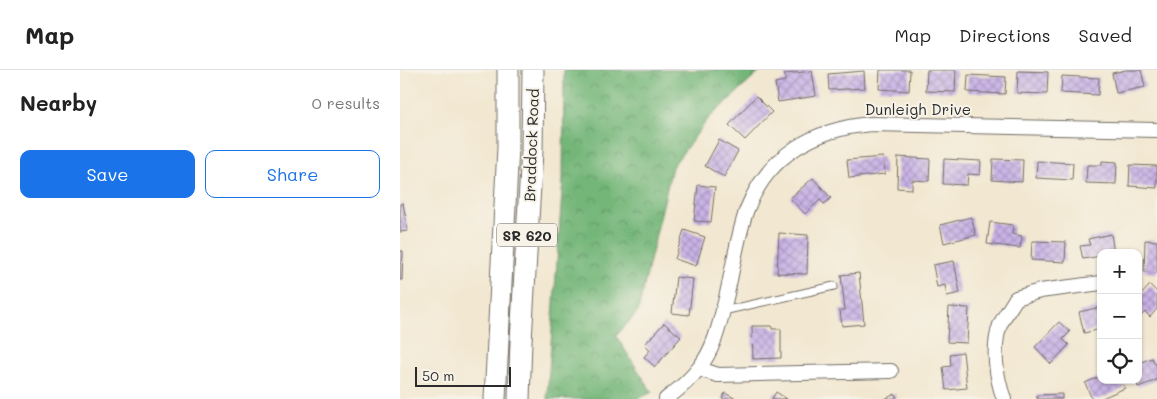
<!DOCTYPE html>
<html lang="en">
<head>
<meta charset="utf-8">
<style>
	:root { --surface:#fff; --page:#f2f2f2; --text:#222; --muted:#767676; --line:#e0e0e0; --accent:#1a73e8 }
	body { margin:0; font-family:Mali,sans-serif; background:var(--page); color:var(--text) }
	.controls { position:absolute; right:15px; bottom:15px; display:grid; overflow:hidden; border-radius:10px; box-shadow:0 1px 4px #0004 }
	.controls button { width:45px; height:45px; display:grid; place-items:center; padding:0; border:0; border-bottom:1px solid var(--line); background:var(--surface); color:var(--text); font:25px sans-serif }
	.scale { position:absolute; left:15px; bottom:12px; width:96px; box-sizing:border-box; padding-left:5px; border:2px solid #2b2b2b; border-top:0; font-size:14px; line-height:18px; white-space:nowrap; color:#2b2b2b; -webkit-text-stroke:4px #f7f3e8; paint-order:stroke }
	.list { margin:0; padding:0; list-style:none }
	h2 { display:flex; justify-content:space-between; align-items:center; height:65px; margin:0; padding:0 20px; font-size:21px }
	h2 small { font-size:16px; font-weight:400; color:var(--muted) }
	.actions { display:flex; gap:10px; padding:15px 20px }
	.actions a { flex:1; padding:11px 0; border:1px solid var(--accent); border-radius:10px; text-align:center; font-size:18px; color:var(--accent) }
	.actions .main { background:var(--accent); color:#fff }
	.icon { flex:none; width:28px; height:28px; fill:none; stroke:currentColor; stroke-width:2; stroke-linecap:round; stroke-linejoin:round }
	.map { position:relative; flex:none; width:757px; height:329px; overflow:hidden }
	header { display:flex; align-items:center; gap:30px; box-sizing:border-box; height:70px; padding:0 25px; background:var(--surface); border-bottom:1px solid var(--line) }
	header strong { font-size:24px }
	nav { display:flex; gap:28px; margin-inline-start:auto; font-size:18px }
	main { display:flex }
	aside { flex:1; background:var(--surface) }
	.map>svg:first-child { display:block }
	.forest { fill:url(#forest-crowns); stroke:#4f7052 }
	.building { fill:url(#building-cross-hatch) }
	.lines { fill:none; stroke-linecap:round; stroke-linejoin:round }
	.service-casing { stroke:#716d65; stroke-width:9 }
	.minor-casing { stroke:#716d65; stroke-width:16 }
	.primary-casing { stroke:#716d65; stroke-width:23 }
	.service { stroke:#fff; stroke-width:7 }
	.minor { stroke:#fff; stroke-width:14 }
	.primary { stroke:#fff; stroke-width:21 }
	.labels { text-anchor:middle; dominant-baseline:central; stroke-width:4; stroke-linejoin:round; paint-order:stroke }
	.shield { fill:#f7f3e8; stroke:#686764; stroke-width:1 }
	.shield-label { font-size:14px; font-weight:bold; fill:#2b2b2b }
	.street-label { font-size:15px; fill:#2b2b2b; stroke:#f7f3e8 }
</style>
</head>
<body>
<header>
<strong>Map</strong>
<nav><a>Map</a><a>Directions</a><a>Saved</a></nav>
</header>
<main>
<aside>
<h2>Nearby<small>0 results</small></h2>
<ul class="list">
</ul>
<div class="actions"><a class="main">Save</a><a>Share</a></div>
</aside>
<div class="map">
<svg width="757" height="329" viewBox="0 0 757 329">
	<defs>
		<pattern id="forest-crowns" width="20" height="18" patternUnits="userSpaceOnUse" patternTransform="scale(1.25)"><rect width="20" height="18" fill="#73b678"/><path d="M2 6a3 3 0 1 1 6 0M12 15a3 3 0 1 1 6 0" fill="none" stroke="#5f9463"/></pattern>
		<pattern id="building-cross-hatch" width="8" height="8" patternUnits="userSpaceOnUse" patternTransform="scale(1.25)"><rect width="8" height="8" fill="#cab3e7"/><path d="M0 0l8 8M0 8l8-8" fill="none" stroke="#a492bb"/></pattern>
	</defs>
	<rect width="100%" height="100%" fill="#f7f3e8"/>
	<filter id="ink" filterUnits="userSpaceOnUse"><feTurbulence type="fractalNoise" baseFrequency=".02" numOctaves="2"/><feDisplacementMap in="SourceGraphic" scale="10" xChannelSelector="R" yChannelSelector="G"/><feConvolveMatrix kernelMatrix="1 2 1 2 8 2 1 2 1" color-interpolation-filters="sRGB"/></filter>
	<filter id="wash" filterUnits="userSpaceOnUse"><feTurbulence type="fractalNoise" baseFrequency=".0096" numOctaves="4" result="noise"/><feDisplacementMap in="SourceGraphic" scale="20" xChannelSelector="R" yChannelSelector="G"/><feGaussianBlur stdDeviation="1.12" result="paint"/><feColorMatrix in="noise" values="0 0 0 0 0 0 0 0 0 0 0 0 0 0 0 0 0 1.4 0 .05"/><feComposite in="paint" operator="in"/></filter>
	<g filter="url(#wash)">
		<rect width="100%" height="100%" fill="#f2e7d0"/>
		<path class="forest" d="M 164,0 L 362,0 L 309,48 L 272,97 L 238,242 L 216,266 L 252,322 L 238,329 L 147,329 L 163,109 Z"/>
		<g id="blocks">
			<path class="building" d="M 480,0 L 510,0 L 509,21 L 479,19 Z
				M 527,0 L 556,0 L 555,22 L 526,21 Z
				M 726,0 L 741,0 L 745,17 L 716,23 L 712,3 Z
				M 412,1 L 416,26 L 378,32 L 375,13 L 385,11 L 385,4 Z
				M 464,1 L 465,18 L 429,20 L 428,4 Z
				M 618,1 L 648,2 L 647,24 L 617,23 Z
				M 568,5 L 606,7 L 605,24 L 567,22 Z
				M 662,6 L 699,8 L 698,25 L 661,23 Z
				M 356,26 L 372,42 L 345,70 L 329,55 Z
				M 319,70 L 338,81 L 324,107 L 305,96 Z
				M 483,87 L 485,104 L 449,108 L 447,90 Z
				M 498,87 L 530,89 L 529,111 L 512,110 L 512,119 L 497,118 Z
				M 544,89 L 581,91 L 580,105 L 568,104 L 567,115 L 543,114 Z
				M 593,89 L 623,90 L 622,112 L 592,110 Z
				M 637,91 L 673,93 L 672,110 L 636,108 Z
				M 702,91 L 717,92 L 716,114 L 686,113 L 687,95 L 702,95 Z
				M 730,95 L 757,96 L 757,118 L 729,116 Z
				M 413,108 L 431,128 L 424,134 L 420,130 L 405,144 L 390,128 Z
				M 298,115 L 315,117 L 311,152 L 294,151 Z
				M 3,133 L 8,161 L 0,162 L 0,134 Z
				M 571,147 L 576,165 L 544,173 L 540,155 Z
				M 590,152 L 613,155 L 612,164 L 622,166 L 620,178 L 587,174 Z
				M 284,160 L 305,167 L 296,196 L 275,189 Z
				M 379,163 L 408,165 L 407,204 L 377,203 Z
				M 711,164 L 714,183 L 701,183 L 701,186 L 683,189 L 680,176 L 690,175 L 688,169 Z
				M 745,170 L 757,171 L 757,203 L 744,202 Z
				M 632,171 L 666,172 L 665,192 L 631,190 Z
				M 0,181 L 3,181 L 2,210 L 0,210 Z
				M 554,191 L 560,223 L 547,226 L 545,215 L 537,217 L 533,195 Z
				M 459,203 L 464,254 L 442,256 L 440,240 L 445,240 L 441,205 Z
				M 276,207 L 293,209 L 289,245 L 272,243 Z
				M 750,215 L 757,222 L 757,239 L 750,247 L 745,242 L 738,249 L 738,228 Z
				M 549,237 L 569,238 L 567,273 L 547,272 Z
				M 701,237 L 701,259 L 684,263 L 679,242 Z
				M 659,252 L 670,262 L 663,269 L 669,275 L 651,294 L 635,277 Z
				M 264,253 L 281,267 L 255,297 L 244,287 L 250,280 L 245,274 Z
				M 352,256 L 372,256 L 372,259 L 381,259 L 381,288 L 353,289 Z
				M 563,282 L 567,318 L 546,320 L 543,297 L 551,296 L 550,284 Z
				M 752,288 L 755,294 L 757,294 L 757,310 L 738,317 L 735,310 L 738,310 L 738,293 Z
				M 701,306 L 701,310 L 721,310 L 725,318 L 700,329 L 692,329 L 685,313 Z
				M 376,322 L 387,329 L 372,329 Z
				M 325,323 L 336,329 L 322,329 Z
				M 495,324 L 497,329 L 485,329 Z
				M 662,324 L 662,329 L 637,329 L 637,325 Z"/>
		</g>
	</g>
	<g filter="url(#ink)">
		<use href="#blocks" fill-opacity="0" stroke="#716d65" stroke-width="1"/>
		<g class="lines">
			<defs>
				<path id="service" d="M 323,241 L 434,216"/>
				<path id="minor" d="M 299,299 L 318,305 L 491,301
					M 266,329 C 278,320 290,310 299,298 C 315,278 320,252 326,228 C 333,199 337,167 347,139 C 369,84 415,59 471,54 L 757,60
					M 604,329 C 596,307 592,278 600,255 C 604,246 611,237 616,228 L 640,221 L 701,213"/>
				<path id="primary" d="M 95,329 L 108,77 L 108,0
					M 119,329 L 121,271 L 132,81 L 133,0"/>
			</defs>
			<use href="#service" class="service-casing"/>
			<use href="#minor" class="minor-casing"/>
			<use href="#primary" class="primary-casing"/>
			<use href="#service" class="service"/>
			<use href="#minor" class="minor"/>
			<use href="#primary" class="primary"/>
		</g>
	</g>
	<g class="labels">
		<rect class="shield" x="97" y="153.5" width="60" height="23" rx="4"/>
		<g class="shield-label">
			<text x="127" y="165">SR 620</text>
		</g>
		<g class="street-label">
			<text x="518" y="39">Dunleigh Drive</text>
			<text transform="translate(131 75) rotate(-88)">Braddock Road</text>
		</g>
	</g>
</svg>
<div class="controls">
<button>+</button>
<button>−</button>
<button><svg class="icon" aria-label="locate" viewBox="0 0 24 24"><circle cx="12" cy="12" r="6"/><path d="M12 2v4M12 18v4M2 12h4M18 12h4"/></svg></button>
</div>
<div class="scale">50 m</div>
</div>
</main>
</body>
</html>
